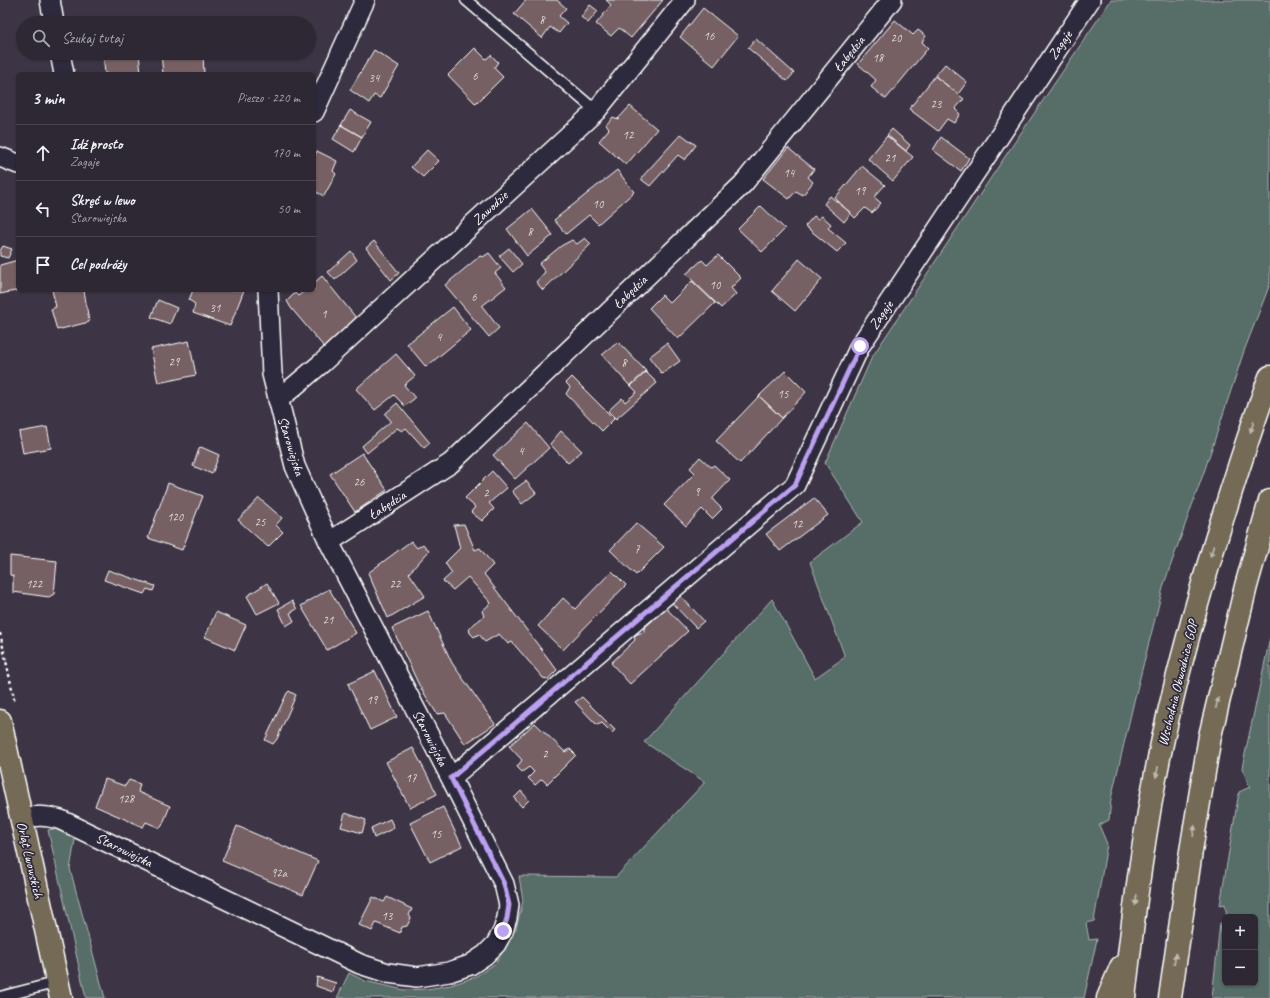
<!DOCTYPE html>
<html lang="pl">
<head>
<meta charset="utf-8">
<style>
	:root { --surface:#2e2834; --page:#36303c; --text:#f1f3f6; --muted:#a7a6ac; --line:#49444f }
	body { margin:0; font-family:Caveat,sans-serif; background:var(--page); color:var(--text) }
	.controls { position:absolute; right:12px; bottom:12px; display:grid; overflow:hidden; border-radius:6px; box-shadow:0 1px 3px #0004 }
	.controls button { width:36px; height:36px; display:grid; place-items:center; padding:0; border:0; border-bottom:1px solid var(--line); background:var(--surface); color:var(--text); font:20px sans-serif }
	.stop { position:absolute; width:12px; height:12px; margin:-9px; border:3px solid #bca0f2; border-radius:50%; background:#fff }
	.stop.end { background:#bca0f2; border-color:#fff; box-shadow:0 1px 4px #0008 }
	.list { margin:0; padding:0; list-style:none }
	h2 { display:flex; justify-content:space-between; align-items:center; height:52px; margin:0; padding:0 16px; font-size:17px }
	h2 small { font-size:13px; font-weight:400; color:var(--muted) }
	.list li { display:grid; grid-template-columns:26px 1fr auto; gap:12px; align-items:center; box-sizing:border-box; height:56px; padding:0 16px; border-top:1px solid var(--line) }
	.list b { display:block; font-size:15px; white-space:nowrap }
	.list p { margin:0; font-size:13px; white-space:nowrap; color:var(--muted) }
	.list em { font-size:13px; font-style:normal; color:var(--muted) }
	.icon { flex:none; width:22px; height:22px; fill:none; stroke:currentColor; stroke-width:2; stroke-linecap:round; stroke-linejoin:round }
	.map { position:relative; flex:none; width:1270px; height:998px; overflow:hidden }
	.search { position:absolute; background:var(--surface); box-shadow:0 1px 3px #0004; left:16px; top:16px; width:300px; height:44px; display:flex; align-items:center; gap:10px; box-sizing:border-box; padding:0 14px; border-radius:22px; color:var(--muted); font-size:15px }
	.panel { position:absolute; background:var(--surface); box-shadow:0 1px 3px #0004; left:16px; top:72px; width:300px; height:220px; border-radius:6px }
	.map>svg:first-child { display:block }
	.green { fill:#576d68; stroke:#abb6b4 }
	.building { fill:#766163; stroke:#fff }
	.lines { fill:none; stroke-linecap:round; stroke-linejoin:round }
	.service-casing { stroke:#fff; stroke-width:13 }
	.minor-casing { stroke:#fff; stroke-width:22 }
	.primary-casing { stroke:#fff; stroke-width:25 }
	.motorway-casing { stroke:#fff; stroke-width:25 }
	.path { stroke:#fff; stroke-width:2.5; stroke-dasharray:3 3; stroke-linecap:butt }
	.service { stroke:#2f2a3d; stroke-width:10 }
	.minor { stroke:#2f2a3d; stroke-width:19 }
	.primary { stroke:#746b55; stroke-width:22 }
	.motorway { stroke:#746b55; stroke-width:22 }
	.oneway { fill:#c0bcb2 }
	.route { stroke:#bca0f2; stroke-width:5 }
	.labels { text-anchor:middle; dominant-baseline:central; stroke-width:3.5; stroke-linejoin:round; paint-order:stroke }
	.number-label { font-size:12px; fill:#ddd8d8 }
	.street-label { font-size:14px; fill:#fff; stroke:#2f2a3d }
</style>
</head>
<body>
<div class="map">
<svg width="1270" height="998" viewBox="0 0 1270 998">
	<rect width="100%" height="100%" fill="#3d3545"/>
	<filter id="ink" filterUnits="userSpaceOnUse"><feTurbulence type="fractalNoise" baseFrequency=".025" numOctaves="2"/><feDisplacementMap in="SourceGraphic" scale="8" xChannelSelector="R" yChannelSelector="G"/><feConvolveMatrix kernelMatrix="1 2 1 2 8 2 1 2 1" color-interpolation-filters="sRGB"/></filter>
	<g filter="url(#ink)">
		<path class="green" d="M 1111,0 L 1270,0 L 1270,284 L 1244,351 L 1205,469 L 1164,584 L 1135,697 L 1111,799 L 1109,820 L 1099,825 L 1107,844 L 1094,921 L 1086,923 L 1089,940 L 1097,939 L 1084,998 L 337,998 L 349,973 L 365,981 L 404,990 L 427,989 L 451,985 L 475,977 L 496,963 L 516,929 L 523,901 L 519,876 L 616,877 L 705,782 L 644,742 L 772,599 L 815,678 L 845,657 L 810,562 L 863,522 L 825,463 L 872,357 L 1002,161 Z
			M 1270,638 L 1270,998 L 1212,998 L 1220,923 L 1225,922 L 1225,983 L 1255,983 L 1255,917 L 1227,917 L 1225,904 L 1220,905 L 1239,792 L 1250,787 L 1242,768 Z
			M 58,828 L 75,840 L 70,869 L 105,998 L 86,998 L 48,830 Z"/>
		<path class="building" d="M 526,0 L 557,0 L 566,8 L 559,16 L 567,23 L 559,33 L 550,27 L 542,38 L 514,14 Z
			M 606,0 L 663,0 L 631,38 L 619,28 L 611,36 L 596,24 L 611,5 Z
			M 590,5 L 598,11 L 588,23 L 581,17 Z
			M 703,8 L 738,36 L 714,66 L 680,37 Z
			M 895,20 L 913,35 L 918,30 L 926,36 L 922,42 L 928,48 L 886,99 L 871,87 L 876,80 L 858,64 Z
			M 756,39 L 794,73 L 787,81 L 748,48 Z
			M 475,48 L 486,59 L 491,55 L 498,62 L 494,68 L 503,77 L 476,104 L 448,75 Z
			M 374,50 L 399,66 L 380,98 L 374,95 L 369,103 L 350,90 Z
			M 103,53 L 139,53 L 141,74 L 105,74 Z
			M 161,53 L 203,53 L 204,74 L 163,74 Z
			M 945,64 L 967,82 L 958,94 L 935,76 Z
			M 935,76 L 964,99 L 955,109 L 960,114 L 954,123 L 947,119 L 938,131 L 909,109 Z
			M 630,106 L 657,129 L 626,165 L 599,141 L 609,129 L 606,125 L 613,117 L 618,119 Z
			M 350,110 L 371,122 L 362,137 L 341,125 Z
			M 341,125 L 362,137 L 354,152 L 333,139 Z
			M 892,129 L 910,145 L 906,151 L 887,135 Z
			M 681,134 L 696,145 L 685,160 L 678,155 L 650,186 L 642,180 L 642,177 Z
			M 887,136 L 913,157 L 893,181 L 868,159 Z
			M 941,137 L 969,158 L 961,171 L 933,150 Z
			M 788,148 L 814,169 L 808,177 L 813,182 L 803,195 L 796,191 L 789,199 L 763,179 Z
			M 427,150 L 439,161 L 423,177 L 411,167 Z
			M 317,151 L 337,161 L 333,171 L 336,174 L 324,196 L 314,191 L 314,157 Z
			M 862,166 L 885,185 L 874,197 L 881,203 L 872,213 L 865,208 L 855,218 L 835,198 Z
			M 617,170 L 634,192 L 598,224 L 589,215 L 566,234 L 554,220 Z
			M 830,196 L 851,213 L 844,222 L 824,204 Z
			M 761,206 L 785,229 L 762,252 L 738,229 Z
			M 532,209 L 553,235 L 527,256 L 507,229 Z
			M 814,216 L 818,219 L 822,216 L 831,224 L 828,228 L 846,243 L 837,252 L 805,226 Z
			M 585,238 L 591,244 L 543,290 L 536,282 L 545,272 L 539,264 L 561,246 L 572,240 L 577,244 Z
			M 374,241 L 399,273 L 391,280 L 366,248 Z
			M 3,246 L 12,249 L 8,258 L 0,256 L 0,251 Z
			M 509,248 L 522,264 L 513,272 L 499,256 Z
			M 351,251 L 357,260 L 335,280 L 328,272 Z
			M 489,253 L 501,268 L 495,273 L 506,287 L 482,306 L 499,328 L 489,337 L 445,285 L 480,256 L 483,257 Z
			M 718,255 L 741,278 L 731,288 L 736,294 L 721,308 L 686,274 L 702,260 L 707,265 Z
			M 799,259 L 822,279 L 795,311 L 772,291 Z
			M 18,260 L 18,290 L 20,290 L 0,294 L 0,265 Z
			M 322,276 L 357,319 L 324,347 L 291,308 L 287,301 L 295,293 L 298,296 L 306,290 L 314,290 L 314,283 Z
			M 692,281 L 715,303 L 678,339 L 649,308 L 662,295 L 670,303 Z
			M 52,290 L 84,290 L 89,322 L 57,330 L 51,309 L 56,307 Z
			M 193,290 L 244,290 L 230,326 L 193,313 L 195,304 L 189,300 Z
			M 158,300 L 177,308 L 170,324 L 151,317 Z
			M 453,307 L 471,330 L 426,367 L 407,344 Z
			M 189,341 L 196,375 L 158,383 L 151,349 Z
			M 618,342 L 646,371 L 630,386 L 602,355 Z
			M 667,343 L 680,361 L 662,374 L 649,357 Z
			M 396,354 L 415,376 L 404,385 L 415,398 L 405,406 L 394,395 L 375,410 L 356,389 Z
			M 785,371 L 806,392 L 782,418 L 759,396 Z
			M 646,372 L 657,383 L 616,419 L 608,411 L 622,398 L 625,402 L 637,392 L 631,386 Z
			M 572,377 L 614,419 L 602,431 L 566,394 L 570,387 L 566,383 Z
			M 759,396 L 782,418 L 740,463 L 716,441 Z
			M 397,403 L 430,443 L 424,448 L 406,428 L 402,431 L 397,428 L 367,453 L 362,446 L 391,421 L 385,414 Z
			M 528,423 L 549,448 L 515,479 L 493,455 Z
			M 47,427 L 51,448 L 23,453 L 19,432 Z
			M 561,431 L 582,451 L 568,463 L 550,444 Z
			M 201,447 L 219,455 L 212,474 L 193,466 L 199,449 Z
			M 362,453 L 387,490 L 355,512 L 330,474 Z
			M 700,457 L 711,467 L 714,465 L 730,480 L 713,498 L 713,500 L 722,509 L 712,519 L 702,509 L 686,526 L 664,505 L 695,473 L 690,468 Z
			M 492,471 L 507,488 L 489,503 L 494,509 L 482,521 L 471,512 L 475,507 L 465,498 Z
			M 526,481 L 536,493 L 522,504 L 512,491 Z
			M 168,483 L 203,496 L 182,550 L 148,538 Z
			M 259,498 L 282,518 L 276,525 L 283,532 L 268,547 L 238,520 Z
			M 814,498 L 828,515 L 780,551 L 766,534 Z
			M 636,523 L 664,547 L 636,575 L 610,550 Z
			M 464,524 L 475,550 L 480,548 L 493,565 L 484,574 L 557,670 L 548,679 L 543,678 L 512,642 L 508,644 L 499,634 L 485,642 L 479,634 L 474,637 L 470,633 L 469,628 L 484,616 L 482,611 L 491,603 L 468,577 L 453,590 L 443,581 L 452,573 L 445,563 L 460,548 L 454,525 Z
			M 411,541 L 417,548 L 423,544 L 429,551 L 409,573 L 425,596 L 388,618 L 368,573 Z
			M 10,556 L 57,561 L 54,594 L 49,597 L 13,592 L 13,576 L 10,575 Z
			M 108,570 L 155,586 L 153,591 L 147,589 L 144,594 L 104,580 Z
			M 612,571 L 626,585 L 563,650 L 538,626 L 563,598 L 575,609 Z
			M 267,583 L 279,603 L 257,614 L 247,596 Z
			M 329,589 L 356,633 L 327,650 L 301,606 Z
			M 679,594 L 704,621 L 696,628 L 671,602 Z
			M 292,601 L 297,609 L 290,613 L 294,621 L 286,626 L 278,609 Z
			M 666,608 L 688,631 L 630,684 L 611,663 L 635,640 L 634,637 L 637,634 L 644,632 L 644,628 Z
			M 428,611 L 452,663 L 495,724 L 465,744 L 445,713 L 437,714 L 419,685 L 392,628 Z
			M 216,612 L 246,625 L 235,650 L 205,637 Z
			M 375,671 L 397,717 L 370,730 L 348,684 Z
			M 289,691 L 296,695 L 277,739 L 273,744 L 265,740 L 287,693 Z
			M 582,697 L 615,730 L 612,733 L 602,723 L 597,725 L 575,702 Z
			M 535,723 L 565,752 L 570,749 L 576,755 L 547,784 L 542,779 L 535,785 L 528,778 L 534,772 L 529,767 L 522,772 L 517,767 L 522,760 L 509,746 Z
			M 413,748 L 437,794 L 410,808 L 386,762 Z
			M 105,779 L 125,786 L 129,780 L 140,784 L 138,792 L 170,806 L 162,826 L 160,828 L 146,822 L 143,827 L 95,806 Z
			M 521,791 L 529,800 L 522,807 L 514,798 Z
			M 443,807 L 462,846 L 430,862 L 410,823 Z
			M 345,813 L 366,820 L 362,833 L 341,827 Z
			M 390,819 L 394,828 L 374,838 L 371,828 Z
			M 237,826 L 318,861 L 303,895 L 222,861 Z
			M 373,897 L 384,902 L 387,897 L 412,909 L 409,915 L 411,918 L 407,926 L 402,927 L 400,933 L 376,923 L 372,931 L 359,925 Z
			M 317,977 L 336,983 L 333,992 L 316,986 Z"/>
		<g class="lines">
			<defs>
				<path id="service" d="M 466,0 L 596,111
					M 0,997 L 58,982"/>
				<path id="minor" d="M 50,0 L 54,23
					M 60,53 L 64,74
					M 314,112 L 365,0
					M 0,157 L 18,164
					M 278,400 L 323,362 L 596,111 L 685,0
					M 329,542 L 451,463 L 743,184 L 892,0
					M 451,778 L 795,485 L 860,346 L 1090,0
					M 21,818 C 37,816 45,815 61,820 L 360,964 L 388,973 L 417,977 L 449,972 L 470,965 L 485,955 L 496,944 L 503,931 L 507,918 L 509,905 L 504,884 L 451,778 L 329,542 L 295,466 L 272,374 L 268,290"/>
				<path id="primary" d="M 0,721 L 61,998"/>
				<path id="motorway" d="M 1108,998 L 1121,967
					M 1124,998 C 1134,910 1145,821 1164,734 C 1180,662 1200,591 1222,520 C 1237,472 1252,424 1270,377
					M 1170,998 L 1191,851 L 1210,736 L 1246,586 L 1270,501"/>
			</defs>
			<use href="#service" class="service-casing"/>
			<use href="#minor" class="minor-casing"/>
			<use href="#primary" class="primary-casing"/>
			<use href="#motorway" class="motorway-casing"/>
			<path class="path" d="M 0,633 L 15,703"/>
			<use href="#service" class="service"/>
			<use href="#minor" class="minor"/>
			<use href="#primary" class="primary"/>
			<use href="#motorway" class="motorway"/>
		</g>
		<defs><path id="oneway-solid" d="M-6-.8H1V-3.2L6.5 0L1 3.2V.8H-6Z"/></defs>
		<g class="oneway">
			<use href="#oneway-solid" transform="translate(1252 427) rotate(108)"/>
			<use href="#oneway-solid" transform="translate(1212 551) rotate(107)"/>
			<use href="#oneway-solid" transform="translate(1217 703) rotate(-77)"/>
			<use href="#oneway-solid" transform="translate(1157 772) rotate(101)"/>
			<use href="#oneway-solid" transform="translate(1194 831) rotate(-81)"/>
			<use href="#oneway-solid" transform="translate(1136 900) rotate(98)"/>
			<use href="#oneway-solid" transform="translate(1175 959) rotate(-82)"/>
		</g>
	</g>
	<g class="lines" filter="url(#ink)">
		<path class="route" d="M 503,931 L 507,918 L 509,905 L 504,884 L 451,778 L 795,485 L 860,346"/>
	</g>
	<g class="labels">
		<g class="number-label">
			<text x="542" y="20">8</text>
			<text x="709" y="36">16</text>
			<text x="896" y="38">20</text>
			<text x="878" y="58">18</text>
			<text x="475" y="76">6</text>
			<text x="374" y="78">34</text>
			<text x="936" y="104">23</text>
			<text x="628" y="135">12</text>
			<text x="890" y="158">21</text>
			<text x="789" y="173">14</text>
			<text x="860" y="191">19</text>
			<text x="598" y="204">10</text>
			<text x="530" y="232">8</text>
			<text x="715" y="285">10</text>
			<text x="474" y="297">6</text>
			<text x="215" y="308">31</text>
			<text x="324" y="314">1</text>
			<text x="439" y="337">4</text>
			<text x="174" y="362">29</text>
			<text x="624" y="363">8</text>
			<text x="783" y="394">15</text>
			<text x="521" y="451">4</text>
			<text x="359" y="482">26</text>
			<text x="697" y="492">9</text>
			<text x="486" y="493">2</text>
			<text x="175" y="517">120</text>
			<text x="260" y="522">25</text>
			<text x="797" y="524">12</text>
			<text x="637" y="549">7</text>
			<text x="34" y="584">122</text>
			<text x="395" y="584">22</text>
			<text x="328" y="620">21</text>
			<text x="372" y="700">19</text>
			<text x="545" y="754">2</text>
			<text x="411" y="778">17</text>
			<text x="126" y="799">128</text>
			<text x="436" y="834">15</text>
			<text x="279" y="873">92a</text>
			<text x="387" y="916">13</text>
		</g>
		<g class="street-label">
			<text transform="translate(1060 45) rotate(-56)">Zagaje</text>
			<text transform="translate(849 54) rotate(-51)">Łabędzia</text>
			<text transform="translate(490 208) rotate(-43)">Zawodzie</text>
			<text transform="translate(630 292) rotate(-44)">Łabędzia</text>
			<text transform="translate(881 315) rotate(-56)">Zagaje</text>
			<text transform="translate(291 446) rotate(73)">Starowiejska</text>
			<text transform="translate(387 505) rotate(-33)">Łabędzia</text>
			<text transform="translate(1178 683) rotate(-76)">Wschodnia Obwodnica GOP</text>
			<text transform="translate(430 738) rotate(63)">Starowiejska</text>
			<text transform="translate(124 850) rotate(26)">Starowiejska</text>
			<text transform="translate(30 860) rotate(77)">Orląt Lwowskich</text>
		</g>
	</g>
</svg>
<div class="controls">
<button>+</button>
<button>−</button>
</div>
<div class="stop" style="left:860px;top:346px"></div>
<div class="stop end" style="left:503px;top:931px"></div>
<div class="search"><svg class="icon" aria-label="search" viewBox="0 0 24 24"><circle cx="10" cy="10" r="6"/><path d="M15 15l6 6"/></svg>Szukaj tutaj</div>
<section class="panel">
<h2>3 min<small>Pieszo · 220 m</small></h2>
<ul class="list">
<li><svg class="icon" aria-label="ahead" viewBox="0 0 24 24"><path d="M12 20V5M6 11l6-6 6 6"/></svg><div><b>Idź prosto</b><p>Zagaje</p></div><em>170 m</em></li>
<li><svg class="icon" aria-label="left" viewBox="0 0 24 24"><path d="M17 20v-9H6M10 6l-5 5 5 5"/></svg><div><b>Skręć w lewo</b><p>Starowiejska</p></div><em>50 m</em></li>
<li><svg class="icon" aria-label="arrive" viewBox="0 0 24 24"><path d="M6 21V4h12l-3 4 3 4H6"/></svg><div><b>Cel podróży</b></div></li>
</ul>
</section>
</div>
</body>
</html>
